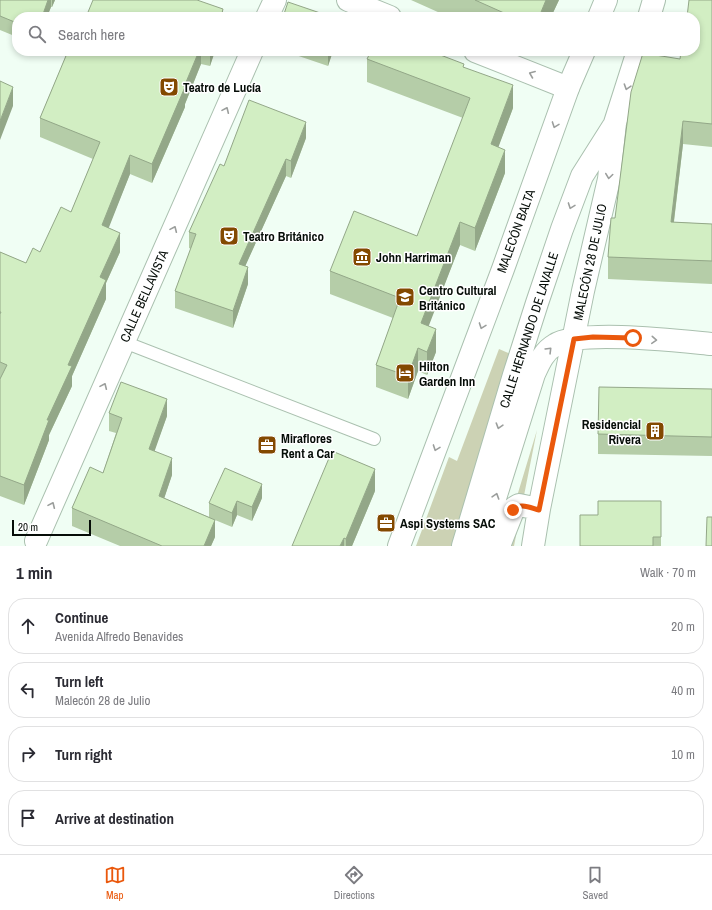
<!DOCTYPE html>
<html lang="en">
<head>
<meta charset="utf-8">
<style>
	:root { --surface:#fff; --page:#f2f2f3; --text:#2b2b33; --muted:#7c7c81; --line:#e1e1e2; --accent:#ea580c }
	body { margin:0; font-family:"Archivo Narrow",sans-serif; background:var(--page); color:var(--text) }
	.scale { position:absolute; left:12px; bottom:10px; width:79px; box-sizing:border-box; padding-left:4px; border:2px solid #060d08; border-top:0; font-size:11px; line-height:14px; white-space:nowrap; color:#060d08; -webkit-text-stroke:3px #fff; paint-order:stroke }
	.stop { position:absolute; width:12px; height:12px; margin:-9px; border:3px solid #ea580c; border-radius:50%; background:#fff }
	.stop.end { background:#ea580c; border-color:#fff; box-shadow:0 1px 4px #0008 }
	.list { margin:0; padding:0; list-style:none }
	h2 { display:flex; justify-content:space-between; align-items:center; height:52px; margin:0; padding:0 16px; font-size:17px }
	h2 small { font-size:13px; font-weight:400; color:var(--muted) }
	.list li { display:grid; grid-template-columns:26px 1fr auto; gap:12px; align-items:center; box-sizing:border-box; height:56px; margin:0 8px 8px; padding:0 8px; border:1px solid var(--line); border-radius:16px }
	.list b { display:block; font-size:15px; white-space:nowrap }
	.list p { margin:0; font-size:13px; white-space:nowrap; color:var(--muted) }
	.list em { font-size:13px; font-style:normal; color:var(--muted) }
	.icon { flex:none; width:22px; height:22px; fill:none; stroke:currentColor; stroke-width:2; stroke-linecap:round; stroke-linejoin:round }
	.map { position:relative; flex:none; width:712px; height:546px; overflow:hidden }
	.search { position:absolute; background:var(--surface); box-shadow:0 2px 6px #0003; left:12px; right:12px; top:12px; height:44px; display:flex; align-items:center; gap:10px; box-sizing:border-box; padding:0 14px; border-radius:16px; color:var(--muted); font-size:15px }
	.sheet { height:308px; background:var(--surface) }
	nav { display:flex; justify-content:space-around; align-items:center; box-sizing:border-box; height:56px; border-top:1px solid var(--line); background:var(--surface); font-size:11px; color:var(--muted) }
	nav a { display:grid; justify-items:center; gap:2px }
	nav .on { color:var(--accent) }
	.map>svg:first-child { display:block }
	.green { fill:#ccd2b4 }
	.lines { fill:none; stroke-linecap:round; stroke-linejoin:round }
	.service-casing { stroke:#aac0af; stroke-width:14 }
	.minor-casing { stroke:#aac0af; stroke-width:24 }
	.secondary-casing { stroke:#aac0af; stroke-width:24 }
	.service { stroke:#fff; stroke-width:12 }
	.minor { stroke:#fff; stroke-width:22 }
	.secondary { stroke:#fff; stroke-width:22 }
	.wall { fill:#b5cda8 }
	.shaded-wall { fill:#93a788 }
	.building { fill:#d2eec3; stroke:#93a788 }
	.oneway { stroke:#9b9e9c }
	.route { stroke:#ea580c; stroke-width:5 }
	.labels { text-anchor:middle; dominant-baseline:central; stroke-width:3; stroke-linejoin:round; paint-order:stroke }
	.poi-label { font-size:13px; font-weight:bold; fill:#060d08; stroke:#fff; text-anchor:start }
	.street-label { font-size:13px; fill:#060d08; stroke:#fff }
</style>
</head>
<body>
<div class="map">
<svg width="712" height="546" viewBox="0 0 712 546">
	<rect width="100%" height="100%" fill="#f0fef4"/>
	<path class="green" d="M 499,349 L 513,355 L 453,546 L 416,546 L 449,457 L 457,461 Z
		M 537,430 L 514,546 L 502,546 Z"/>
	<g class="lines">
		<defs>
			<path id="service" d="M 124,342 L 374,439"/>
			<path id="minor" d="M 348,0 L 390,17
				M 267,17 L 275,0
				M 475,51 L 568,88
				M 36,541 L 252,51"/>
			<path id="secondary" d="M 599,17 L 606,0
				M 649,17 L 654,0
				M 399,546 L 503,269 L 568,88 L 584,51
				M 463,546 L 514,375 L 537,303 L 562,229 L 582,176 L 613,127
				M 480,546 L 534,374 C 539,363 544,351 555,345 C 579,329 680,341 712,344
				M 499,546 L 514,508 L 519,505 L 539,509
				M 533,546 L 539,509 L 583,291 L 609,179 L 615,123 L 638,51"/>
		</defs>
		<use href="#service" class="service-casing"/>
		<use href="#minor" class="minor-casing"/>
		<use href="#secondary" class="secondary-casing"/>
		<use href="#service" class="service"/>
		<use href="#minor" class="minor"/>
		<use href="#secondary" class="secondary"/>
	</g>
	<path class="wall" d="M 0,0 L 55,0 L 52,7 L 51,7 L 47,17 L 17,17 L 17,37 L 0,30 Z
		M 411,0 L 559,0 L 551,17 L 449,17 Z
		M 712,0 L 712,147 L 683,144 L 674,222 L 712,224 L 712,284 L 608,279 L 608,257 L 615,218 Z
		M 68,51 L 215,51 L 210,66 L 201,64 L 185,104 L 185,107 L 152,183 L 130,174 L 108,228 L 120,252 L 106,283 L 106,299 L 72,376 L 72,386 L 49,435 L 49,440 L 24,505 L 0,496 L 0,252 L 26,263 L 40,252 L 71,212 L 93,159 L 40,137 L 40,118 Z
		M 284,51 L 333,51 L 328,66 Z
		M 526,51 L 536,51 L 534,55 Z
		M 367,59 L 464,67 L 513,108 L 498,147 L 505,173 L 475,251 L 460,245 L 428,326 L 436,352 L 427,375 L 418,371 L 408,399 L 376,387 L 376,365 L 393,318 L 330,294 L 330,271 L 417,236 L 463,118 L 367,82 Z
		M 306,138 L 291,178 L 286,176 L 245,266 L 248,284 L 233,328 L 175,308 L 175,291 L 191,249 L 189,248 L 189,232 L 224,166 Z
		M 712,389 L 712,456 L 598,454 L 598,434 Z
		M 109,413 L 167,416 L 154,451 L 172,475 L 164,498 L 209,517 L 209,503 L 262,498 L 252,521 L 237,515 L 232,527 L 215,520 L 215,537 L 211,546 L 120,546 L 72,526 L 72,508 L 103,473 L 116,433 L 109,431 Z
		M 375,491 L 352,546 L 292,546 Z
		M 661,501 L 661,546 L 580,546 Z"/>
	<path class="shaded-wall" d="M 48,0 L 51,0 L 51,7 L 47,17 L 42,17 Z
		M 52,0 L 55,0 L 52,7 Z
		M 546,0 L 559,0 L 551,17 L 539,17 Z
		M 223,9 L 223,17 L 221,17 Z
		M 199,51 L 201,51 L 201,64 L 185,104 L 185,107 L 152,183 L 152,164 Z
		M 210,51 L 215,51 L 210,66 Z
		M 328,51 L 333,51 L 328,66 Z
		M 513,85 L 513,108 L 491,167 L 491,144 Z
		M 13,87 L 13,106 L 0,140 L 0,121 Z
		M 683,121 L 683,144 L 671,245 L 671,222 Z
		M 306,122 L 306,138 L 291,178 L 291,161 Z
		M 505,150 L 505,173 L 475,251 L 475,228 Z
		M 130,155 L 130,174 L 102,245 L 102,225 Z
		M 286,159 L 286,176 L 239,280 L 239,264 Z
		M 460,222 L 460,245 L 421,346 L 421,323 Z
		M 120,233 L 120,252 L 106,283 L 106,299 L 72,376 L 72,386 L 49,435 L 49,440 L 24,505 L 24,485 L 47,420 L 68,365 L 100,277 Z
		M 248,267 L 248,284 L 233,328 L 233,311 Z
		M 436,329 L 436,352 L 427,375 L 427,352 Z
		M 418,348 L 418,371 L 408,399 L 408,376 Z
		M 167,399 L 167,416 L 149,467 L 149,449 Z
		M 172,458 L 172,475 L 159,514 L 159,496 Z
		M 375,469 L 375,491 L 352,546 L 346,546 L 346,539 Z
		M 262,484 L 262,498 L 252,521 L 252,507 Z
		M 237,501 L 237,515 L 232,527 L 232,513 Z
		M 215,520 L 215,537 L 211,546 L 204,546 Z
		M 344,538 L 344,546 L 340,546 Z"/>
	<path class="building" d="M 0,0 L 48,0 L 42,17 L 17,17 L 17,23 L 0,16 Z
		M 93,0 L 197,0 L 223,9 L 221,17 L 86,17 Z
		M 475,0 L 546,0 L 539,17 L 513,17 Z
		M 689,0 L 712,0 L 712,124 L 683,121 L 671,222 L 712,224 L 712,261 L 608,257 L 611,218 L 615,218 L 631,92 L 643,53 L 680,59 L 681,51 L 695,51 L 695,17 L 687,17 Z
		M 288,2 L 332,17 L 283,17 Z
		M 68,51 L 199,51 L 184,87 L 185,87 L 152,164 L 130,155 L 102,225 L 120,233 L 100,277 L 106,280 L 68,365 L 72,366 L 47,420 L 49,420 L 24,485 L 0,476 L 0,379 L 7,365 L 0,362 L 0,314 L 1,312 L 0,312 L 0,252 L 26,263 L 33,248 L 40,252 L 61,207 L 71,212 L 100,142 L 40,118 Z
		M 371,51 L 430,51 L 464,64 L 463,67 L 513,85 L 491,144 L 505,150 L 475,228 L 460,222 L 421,323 L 436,329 L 427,352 L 418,348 L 408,376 L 376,365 L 400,298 L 330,271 L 354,211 L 417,236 L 470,98 L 367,59 Z
		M 0,81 L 13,87 L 0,121 Z
		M 249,100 L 306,122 L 291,161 L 286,159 L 239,264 L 248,267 L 233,311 L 175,291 L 196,234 L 189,232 L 220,164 L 224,166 Z
		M 121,382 L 167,399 L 149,449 L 172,458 L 159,496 L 215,520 L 204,546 L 162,546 L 72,508 L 90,467 L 103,473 L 122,418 L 109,413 Z
		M 599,387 L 712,389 L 712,437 L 598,434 Z
		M 332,451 L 375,469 L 346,539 L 344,538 L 340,546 L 292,546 Z
		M 225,468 L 262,484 L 252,507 L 237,501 L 232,513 L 209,503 Z
		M 598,501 L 661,501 L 661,537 L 653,537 L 653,546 L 580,546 L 580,515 L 598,515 Z
		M 707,517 L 712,517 L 712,546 L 706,546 Z"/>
	<defs><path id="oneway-chevron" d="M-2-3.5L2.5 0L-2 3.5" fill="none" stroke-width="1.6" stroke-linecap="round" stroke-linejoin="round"/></defs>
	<g class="oneway">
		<use href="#oneway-chevron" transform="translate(532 74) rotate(-158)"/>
		<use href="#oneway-chevron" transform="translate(627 87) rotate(108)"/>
		<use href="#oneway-chevron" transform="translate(226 110) rotate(-66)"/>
		<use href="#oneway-chevron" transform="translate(555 125) rotate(110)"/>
		<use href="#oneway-chevron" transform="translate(609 176) rotate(98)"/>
		<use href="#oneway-chevron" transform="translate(571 206) rotate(110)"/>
		<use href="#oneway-chevron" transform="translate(174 229) rotate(-66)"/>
		<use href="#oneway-chevron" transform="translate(482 326) rotate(110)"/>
		<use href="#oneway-chevron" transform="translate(654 340) rotate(4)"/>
		<use href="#oneway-chevron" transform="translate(549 350) rotate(-45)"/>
		<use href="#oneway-chevron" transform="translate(104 386) rotate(-66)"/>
		<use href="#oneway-chevron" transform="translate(499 426) rotate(107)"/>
		<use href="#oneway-chevron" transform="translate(436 448) rotate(110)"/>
		<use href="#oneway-chevron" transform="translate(496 496) rotate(-72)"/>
		<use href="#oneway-chevron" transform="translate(52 505) rotate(-66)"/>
	</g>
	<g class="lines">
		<path class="route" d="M 513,510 C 519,502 531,508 539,510 L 574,339 L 593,337 L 633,338"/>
	</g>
	<defs>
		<symbol id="theatre-square" viewBox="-11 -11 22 22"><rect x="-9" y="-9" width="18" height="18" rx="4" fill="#834900" stroke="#fff"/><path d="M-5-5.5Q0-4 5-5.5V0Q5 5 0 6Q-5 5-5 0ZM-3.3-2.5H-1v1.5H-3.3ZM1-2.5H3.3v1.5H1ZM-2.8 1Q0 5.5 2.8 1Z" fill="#fff"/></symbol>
		<symbol id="museum-square" viewBox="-11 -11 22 22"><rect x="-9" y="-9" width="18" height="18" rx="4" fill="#834900" stroke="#fff"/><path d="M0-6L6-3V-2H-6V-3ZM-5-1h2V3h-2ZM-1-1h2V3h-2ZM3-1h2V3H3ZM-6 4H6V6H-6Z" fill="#fff"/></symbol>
		<symbol id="university-square" viewBox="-11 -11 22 22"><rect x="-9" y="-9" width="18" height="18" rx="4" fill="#834900" stroke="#fff"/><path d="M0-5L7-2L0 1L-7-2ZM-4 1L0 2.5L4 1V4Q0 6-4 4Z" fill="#fff"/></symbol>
		<symbol id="hotel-square" viewBox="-11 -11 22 22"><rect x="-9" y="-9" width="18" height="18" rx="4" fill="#834900" stroke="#fff"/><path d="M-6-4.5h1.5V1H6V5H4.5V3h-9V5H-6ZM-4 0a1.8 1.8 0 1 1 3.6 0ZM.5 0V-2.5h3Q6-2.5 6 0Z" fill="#fff"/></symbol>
		<symbol id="building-square" viewBox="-11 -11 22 22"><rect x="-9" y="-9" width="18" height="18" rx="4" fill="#834900" stroke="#fff"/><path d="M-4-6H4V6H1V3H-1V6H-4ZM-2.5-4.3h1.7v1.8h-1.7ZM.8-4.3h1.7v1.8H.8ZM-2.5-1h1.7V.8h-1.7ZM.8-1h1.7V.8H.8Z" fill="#fff"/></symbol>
		<symbol id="office-square" viewBox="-11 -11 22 22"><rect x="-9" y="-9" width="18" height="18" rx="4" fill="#834900" stroke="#fff"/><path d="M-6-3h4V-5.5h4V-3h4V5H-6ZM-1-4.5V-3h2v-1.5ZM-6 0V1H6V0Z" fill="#fff"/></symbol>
	</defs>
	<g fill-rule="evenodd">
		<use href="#theatre-square" x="158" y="76" width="22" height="22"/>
		<use href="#theatre-square" x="218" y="225" width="22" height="22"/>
		<use href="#museum-square" x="351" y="246" width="22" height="22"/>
		<use href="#university-square" x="394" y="286" width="22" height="22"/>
		<use href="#hotel-square" x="394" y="362" width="22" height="22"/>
		<use href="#building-square" x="644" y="420" width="22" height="22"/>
		<use href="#office-square" x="256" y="434" width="22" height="22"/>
		<use href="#office-square" x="375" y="512" width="22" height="22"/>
	</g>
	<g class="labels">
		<g class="poi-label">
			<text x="183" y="87">Teatro de Lucía</text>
			<text x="243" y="236">Teatro Británico</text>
			<text x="376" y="257">John Harriman</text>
			<text x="419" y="290">Centro Cultural<tspan x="419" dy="15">Británico</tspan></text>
			<text x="419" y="366">Hilton<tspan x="419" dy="15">Garden Inn</tspan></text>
			<text x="641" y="424" text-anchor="end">Residencial<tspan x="641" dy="15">Rivera</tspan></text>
			<text x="281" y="438">Miraflores<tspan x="281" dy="15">Rent a Car</tspan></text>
			<text x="400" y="523">Aspi Systems SAC</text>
		</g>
		<g class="street-label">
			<text transform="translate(516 231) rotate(-70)">MALECÓN BALTA</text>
			<text transform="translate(590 262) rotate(-78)">MALECÓN 28 DE JULIO</text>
			<text transform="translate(144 296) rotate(-66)">CALLE BELLAVISTA</text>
			<text transform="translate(529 330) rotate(-72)">CALLE HERNANDO DE LAVALLE</text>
		</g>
	</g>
</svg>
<div class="scale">20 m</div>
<div class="stop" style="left:633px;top:338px"></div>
<div class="stop end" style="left:513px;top:510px"></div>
<div class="search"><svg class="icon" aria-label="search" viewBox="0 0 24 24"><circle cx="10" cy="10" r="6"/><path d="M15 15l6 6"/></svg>Search here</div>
</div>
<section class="sheet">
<h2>1 min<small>Walk · 70 m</small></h2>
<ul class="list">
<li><svg class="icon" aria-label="ahead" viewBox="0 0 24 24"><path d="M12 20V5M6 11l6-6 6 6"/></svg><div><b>Continue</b><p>Avenida Alfredo Benavides</p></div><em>20 m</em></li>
<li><svg class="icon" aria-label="left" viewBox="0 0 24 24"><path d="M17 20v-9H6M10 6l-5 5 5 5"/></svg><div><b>Turn left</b><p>Malecón 28 de Julio</p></div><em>40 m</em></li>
<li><svg class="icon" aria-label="right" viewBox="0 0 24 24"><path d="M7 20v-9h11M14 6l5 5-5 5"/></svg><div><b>Turn right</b></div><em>10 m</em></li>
<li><svg class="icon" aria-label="arrive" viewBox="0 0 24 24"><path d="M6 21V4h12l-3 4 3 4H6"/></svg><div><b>Arrive at destination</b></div></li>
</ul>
</section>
<nav>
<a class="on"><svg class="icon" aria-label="map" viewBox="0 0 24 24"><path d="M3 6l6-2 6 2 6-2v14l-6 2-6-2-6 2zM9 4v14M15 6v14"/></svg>Map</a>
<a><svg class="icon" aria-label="directions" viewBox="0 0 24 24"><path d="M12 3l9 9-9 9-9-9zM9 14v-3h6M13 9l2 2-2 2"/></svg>Directions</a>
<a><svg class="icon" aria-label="saved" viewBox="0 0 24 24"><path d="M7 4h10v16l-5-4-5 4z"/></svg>Saved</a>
</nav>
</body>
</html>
